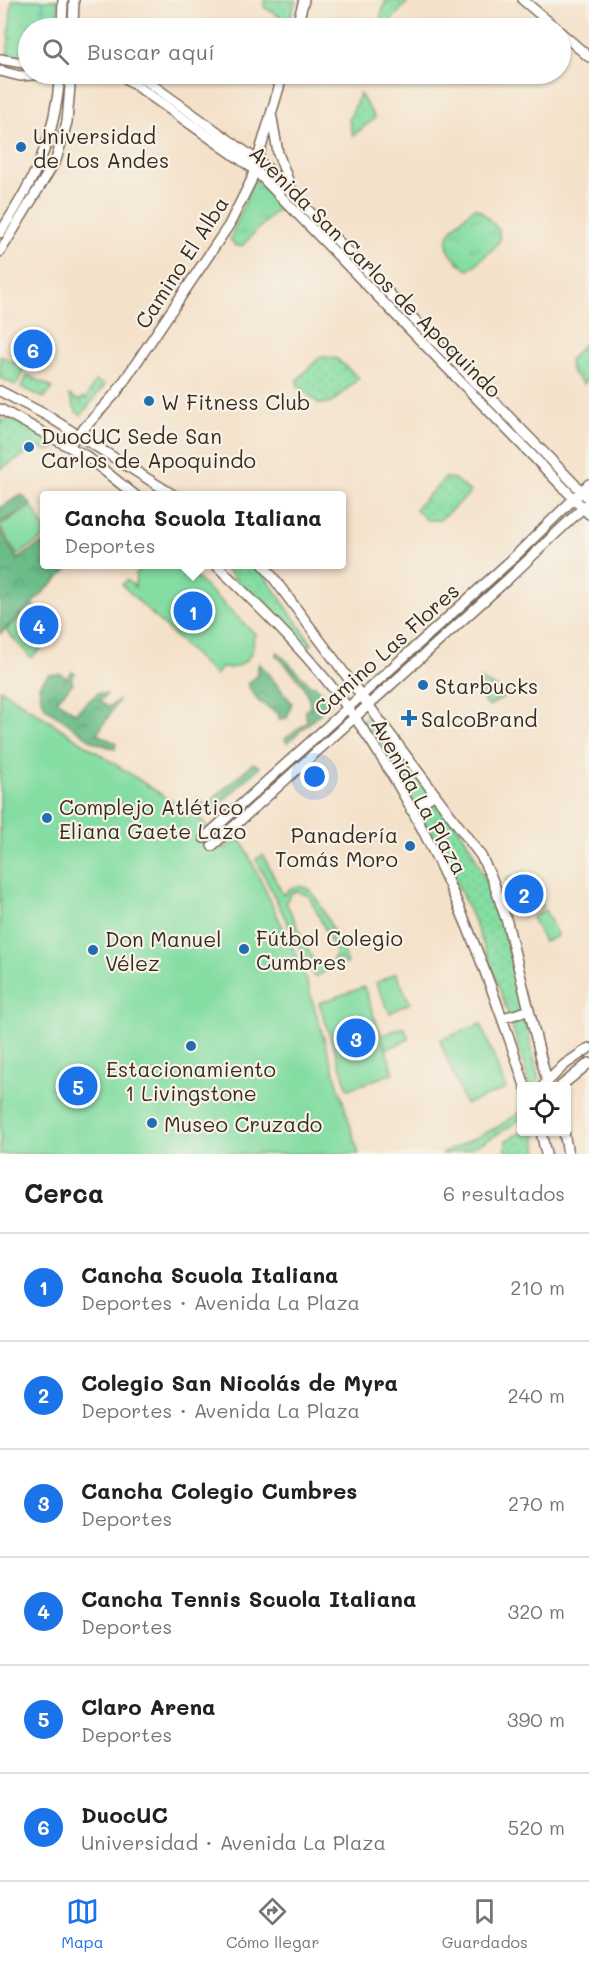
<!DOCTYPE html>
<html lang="es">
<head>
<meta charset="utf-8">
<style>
	:root { --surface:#fff; --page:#f2f2f2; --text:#202124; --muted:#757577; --line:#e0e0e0; --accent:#1a73e8 }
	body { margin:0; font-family:Mali,sans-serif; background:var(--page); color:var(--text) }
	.controls { position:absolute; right:18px; bottom:18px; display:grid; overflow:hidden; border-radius:6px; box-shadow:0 2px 4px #0004 }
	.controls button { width:54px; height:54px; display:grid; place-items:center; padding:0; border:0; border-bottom:2px solid var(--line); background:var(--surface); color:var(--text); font:30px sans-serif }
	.you { position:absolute; left:315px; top:777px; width:21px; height:21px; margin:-15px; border:4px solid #fff; border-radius:50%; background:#1a73e8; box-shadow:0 0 0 9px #1a73e833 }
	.badge { display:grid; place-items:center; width:39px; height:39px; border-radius:50%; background:var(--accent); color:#fff; font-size:20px; font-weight:700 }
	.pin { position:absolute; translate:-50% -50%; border:3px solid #fff; box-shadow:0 2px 6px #0006 }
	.popup { position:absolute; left:40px; top:491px; width:306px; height:78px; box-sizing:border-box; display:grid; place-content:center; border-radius:6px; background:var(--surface); filter:drop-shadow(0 2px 4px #0005); font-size:20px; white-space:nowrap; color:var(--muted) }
	.popup b { font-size:22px; color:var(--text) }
	.popup::after { content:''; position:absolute; left:50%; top:100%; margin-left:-12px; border:12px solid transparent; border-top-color:var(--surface) }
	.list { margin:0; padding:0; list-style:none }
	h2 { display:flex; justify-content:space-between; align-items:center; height:78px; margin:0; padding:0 24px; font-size:26px }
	h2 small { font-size:20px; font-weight:400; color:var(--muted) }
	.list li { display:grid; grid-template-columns:39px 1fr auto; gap:18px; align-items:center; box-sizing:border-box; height:108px; padding:0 24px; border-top:2px solid var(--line) }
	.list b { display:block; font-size:22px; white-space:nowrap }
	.list p { margin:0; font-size:20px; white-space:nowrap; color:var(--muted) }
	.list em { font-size:20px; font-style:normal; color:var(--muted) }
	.icon { flex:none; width:33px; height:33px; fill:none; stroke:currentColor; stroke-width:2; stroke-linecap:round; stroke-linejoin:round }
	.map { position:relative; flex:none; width:589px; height:1154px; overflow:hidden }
	.search { position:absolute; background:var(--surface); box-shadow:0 2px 4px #0004; left:18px; right:18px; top:18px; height:66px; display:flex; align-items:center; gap:15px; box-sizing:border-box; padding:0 21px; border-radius:33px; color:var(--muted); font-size:22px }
	.sheet { height:726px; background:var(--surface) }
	nav { display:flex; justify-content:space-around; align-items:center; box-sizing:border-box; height:84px; border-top:2px solid var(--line); background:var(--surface); font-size:16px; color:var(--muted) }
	nav a { display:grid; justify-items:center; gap:3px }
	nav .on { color:var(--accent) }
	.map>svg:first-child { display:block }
	.grass { fill:url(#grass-dots); stroke:#608460; stroke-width:1.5 }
	.forest { fill:url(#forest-crowns); stroke:#537354; stroke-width:1.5 }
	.park { fill:url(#park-tufts); stroke:#608460; stroke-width:1.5 }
	.pitch { fill:#84dda3; stroke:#608460; stroke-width:1.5; fill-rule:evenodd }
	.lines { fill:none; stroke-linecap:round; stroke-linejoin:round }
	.stream { stroke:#40afbc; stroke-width:2 }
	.secondary-casing { stroke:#7c6a5a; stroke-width:12 }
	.secondary { stroke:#fff; stroke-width:9 }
	.poi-dot { fill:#1f6fb2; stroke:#f7f3e8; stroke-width:2 }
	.labels { text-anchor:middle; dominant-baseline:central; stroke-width:4.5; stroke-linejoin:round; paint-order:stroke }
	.poi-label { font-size:21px; fill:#3b2a1e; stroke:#f7f3e8; text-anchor:start }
	.street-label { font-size:21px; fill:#3b2a1e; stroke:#f7f3e8 }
</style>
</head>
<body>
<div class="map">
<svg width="589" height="1154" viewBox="0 0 589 1154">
	<defs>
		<pattern id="grass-dots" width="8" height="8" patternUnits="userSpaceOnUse" patternTransform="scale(1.5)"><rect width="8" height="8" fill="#84dda3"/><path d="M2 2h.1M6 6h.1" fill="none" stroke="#73be8c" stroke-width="1.8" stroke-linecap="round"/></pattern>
		<pattern id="forest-crowns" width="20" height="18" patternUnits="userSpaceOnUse" patternTransform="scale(1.5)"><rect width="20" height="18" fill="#6bbc89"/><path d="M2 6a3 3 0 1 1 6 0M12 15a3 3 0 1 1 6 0" fill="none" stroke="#59996f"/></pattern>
		<pattern id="park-tufts" width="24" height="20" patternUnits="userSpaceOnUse" patternTransform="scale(1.5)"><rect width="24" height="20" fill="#84dda3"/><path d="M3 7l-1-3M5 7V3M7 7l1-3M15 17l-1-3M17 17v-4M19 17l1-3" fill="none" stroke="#73be8c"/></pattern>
	</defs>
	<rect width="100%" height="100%" fill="#f7f3e8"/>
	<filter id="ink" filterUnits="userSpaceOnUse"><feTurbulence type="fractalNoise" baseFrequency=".0167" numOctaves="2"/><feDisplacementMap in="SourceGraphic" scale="12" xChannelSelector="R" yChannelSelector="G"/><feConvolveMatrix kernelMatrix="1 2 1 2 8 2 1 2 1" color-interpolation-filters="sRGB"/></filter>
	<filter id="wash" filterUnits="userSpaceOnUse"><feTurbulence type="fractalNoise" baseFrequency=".008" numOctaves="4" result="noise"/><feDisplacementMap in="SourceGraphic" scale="24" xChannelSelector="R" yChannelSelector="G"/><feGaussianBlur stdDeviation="1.35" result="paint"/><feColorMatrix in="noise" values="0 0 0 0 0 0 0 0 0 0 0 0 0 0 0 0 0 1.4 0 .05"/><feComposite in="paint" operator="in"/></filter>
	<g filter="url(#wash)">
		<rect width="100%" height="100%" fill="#f4e1c9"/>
		<path class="grass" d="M 264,0 L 296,0 L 289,22 L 264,7 Z
			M 386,0 L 409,0 L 385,28 L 377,28 Z
			M 360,94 L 375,118 L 353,136 L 349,120 Z
			M 589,339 L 589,377 L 583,384 L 571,371 L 569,360 Z
			M 0,356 L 26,367 L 16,385 L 0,378 Z
			M 321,356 L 337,359 L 359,378 L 331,403 L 319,404 L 297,385 L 297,380 Z
			M 28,375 L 53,388 L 44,398 L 21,387 Z
			M 95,381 L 105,385 L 81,415 L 77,413 L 69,395 L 80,401 L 83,397 L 86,399 Z
			M 12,418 L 62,445 L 49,451 L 38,447 L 0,469 L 0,419 L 4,421 Z
			M 445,478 L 454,479 L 471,492 L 440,520 L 427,520 L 415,509 Z
			M 589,489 L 589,496 L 524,560 L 226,828 L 223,825 Z
			M 222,565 L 257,565 L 312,644 L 305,651 Z
			M 479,679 L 509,694 L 489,706 L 484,702 Z
			M 372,712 C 405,756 457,815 479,865 C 510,933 522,1007 539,1080 L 533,1086 L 530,1086 C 513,1027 494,967 469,910 C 440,844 400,781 361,721 Z
			M 521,1112 L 521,1119 C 499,1134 469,1154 441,1154 L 496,1128 Z
			M 523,1132 L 535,1132 L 538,1154 L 506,1154 L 506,1140 Z"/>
		<path class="forest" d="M 22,495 L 31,504 L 0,524 L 0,508 Z
			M 0,530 L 17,559 L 44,542 L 44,564 L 72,565 L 0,634 Z
			M 278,652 L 311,686 L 315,685 L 330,701 L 329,705 L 287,743 L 285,739 L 307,722 L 305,710 L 310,709 C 310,686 291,671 276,655 Z
			M 259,663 L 292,703 L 287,718 L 278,719 L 280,715 L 258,701 L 247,684 L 256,677 Z
			M 72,672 L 75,673 L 71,680 L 73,683 L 57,700 L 75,713 L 98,693 L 107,694 L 100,701 L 108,707 L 119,700 L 97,734 L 116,743 L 115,749 L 94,742 L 46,708 L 41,698 L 39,686 L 48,675 L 61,674 L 66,678 Z
			M 253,763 L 260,767 L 210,813 L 197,803 L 198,799 L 206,805 Z"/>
		<path class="park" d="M 12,0 L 58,0 L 57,28 L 28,28 L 28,63 L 7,60 Z
			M 254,179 L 281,205 L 242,246 L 236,246 L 230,239 Z
			M 474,208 L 480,210 L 499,230 L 500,239 L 494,248 L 469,270 C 463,268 459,262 454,258 C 435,237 459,222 474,208 Z"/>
		<path class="pitch" d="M 32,506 L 44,527 L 44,538 L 17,555 L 0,526 Z
			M 142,565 L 183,565 L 255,634 C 252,639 254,642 253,648 C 249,663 235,670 221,668 L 215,675 L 122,585 L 127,580 L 135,587 L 136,574 Z
			M 33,605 L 59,633 L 31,658 L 6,630 Z
			M 0,689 L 202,821 L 224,848 L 241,839 L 303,970 L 359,1154 L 0,1154 Z
			M 263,855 L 283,895 C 290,889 298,883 308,889 C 319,895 341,949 348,963 L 344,965 L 340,958 L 331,969 L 314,977 L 256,859 ZM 297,891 L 309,896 L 336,952 C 334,963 326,970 315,964 L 286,902 L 291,893 Z
			M 525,872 L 543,907 L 523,916 L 506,880 Z
			M 545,910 L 558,936 L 544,942 L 532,917 Z
			M 396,973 L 410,1003 L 390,1013 L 376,983 Z
			M 364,987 L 381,1036 L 404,1027 L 409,1039 L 387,1049 L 382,1039 L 394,1073 L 348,1089 L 319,1003 Z
			M 481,1024 L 506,1089 L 465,1104 L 440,1040 Z"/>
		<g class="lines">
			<path class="stream" d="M 42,28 L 43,0"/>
		</g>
	</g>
	<g filter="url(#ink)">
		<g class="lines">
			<defs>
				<path id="secondary" d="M 523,0 L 556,28
					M 62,28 L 63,0
					M 73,28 L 74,0
					M 296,28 L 304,0
					M 560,32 L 589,57
					M 0,59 L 28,64
					M 0,71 L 20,76 L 44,74
					M 120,74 L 254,169 L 589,514
					M 137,74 L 265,166 L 589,499
					M 272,118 L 278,153 L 291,188
					M 0,233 C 35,179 55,139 60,74
					M 0,252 L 56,160 L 67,122 L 71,74
					M 0,391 L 46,415 L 175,496
					M 0,409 L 86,456 L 136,496
					M 68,446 L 116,393 L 229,225 L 251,181 L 283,74
					M 215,564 C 265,612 316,662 356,719 C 434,830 484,959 525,1086
					M 263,564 L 481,856 L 493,881 L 507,922 L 548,1086
					M 411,810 L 435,794
					M 204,838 L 510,561 L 589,484
					M 212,846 L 508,579 L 587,504
					M 503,1018 L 527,1011
					M 543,1086 L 564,1065 L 589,1048
					M 561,1086 L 589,1063
					M 541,1132 L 546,1154
					M 564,1132 L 568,1154"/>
			</defs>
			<use href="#secondary" class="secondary-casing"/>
			<use href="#secondary" class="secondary"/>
		</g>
	</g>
	<g class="poi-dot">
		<circle cx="21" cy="147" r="6"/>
		<circle cx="149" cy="401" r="6"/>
		<circle cx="29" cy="447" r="6"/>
		<circle cx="423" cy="685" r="6"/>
		<path d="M406 709h6v6h6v6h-6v6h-6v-6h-6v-6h6z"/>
		<circle cx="47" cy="818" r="6"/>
		<circle cx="410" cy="846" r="6"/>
		<circle cx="244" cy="949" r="6"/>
		<circle cx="93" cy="950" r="6"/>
		<circle cx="191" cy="1046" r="6"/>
		<circle cx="152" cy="1123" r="6"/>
	</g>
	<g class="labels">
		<g class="poi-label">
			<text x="33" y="135">Universidad<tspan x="33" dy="24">de Los Andes</tspan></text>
			<text x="161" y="401">W Fitness Club</text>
			<text x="41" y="435">DuocUC Sede San<tspan x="41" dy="24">Carlos de Apoquindo</tspan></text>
			<text x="435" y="685">Starbucks</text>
			<text x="421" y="718">SalcoBrand</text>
			<text x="59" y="806">Complejo Atlético<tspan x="59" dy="24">Eliana Gaete Lazo</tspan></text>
			<text x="398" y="834" text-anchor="end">Panadería<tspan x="398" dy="24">Tomás Moro</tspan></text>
			<text x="256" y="937">Fútbol Colegio<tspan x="256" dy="24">Cumbres</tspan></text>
			<text x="105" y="938">Don Manuel<tspan x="105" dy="24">Vélez</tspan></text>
			<text x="191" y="1068" text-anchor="middle">Estacionamiento<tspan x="191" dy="24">1 Livingstone</tspan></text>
			<text x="164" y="1123">Museo Cruzado</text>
		</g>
		<g class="street-label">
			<text transform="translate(181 262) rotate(-57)">Camino El Alba</text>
			<text transform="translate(376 271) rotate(45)">Avenida San Carlos de Apoquindo</text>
			<text transform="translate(386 649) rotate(-42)">Camino Las Flores</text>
			<text transform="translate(420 796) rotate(61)">Avenida La Plaza</text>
		</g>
	</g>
</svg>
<div class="controls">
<button><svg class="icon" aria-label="locate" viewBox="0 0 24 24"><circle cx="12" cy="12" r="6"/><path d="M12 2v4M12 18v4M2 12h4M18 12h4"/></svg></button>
</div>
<div class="you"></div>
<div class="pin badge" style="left:193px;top:611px">1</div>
<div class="popup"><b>Cancha Scuola Italiana</b>Deportes</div>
<div class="pin badge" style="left:524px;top:894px">2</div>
<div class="pin badge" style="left:356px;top:1038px">3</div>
<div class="pin badge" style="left:39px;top:625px">4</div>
<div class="pin badge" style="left:78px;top:1086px">5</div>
<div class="pin badge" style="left:33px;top:349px">6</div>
<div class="search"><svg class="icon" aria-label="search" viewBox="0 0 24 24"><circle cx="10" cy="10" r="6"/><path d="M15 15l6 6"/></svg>Buscar aquí</div>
</div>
<section class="sheet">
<h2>Cerca<small>6 resultados</small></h2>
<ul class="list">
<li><span class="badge">1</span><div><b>Cancha Scuola Italiana</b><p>Deportes · Avenida La Plaza</p></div><em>210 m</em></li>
<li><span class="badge">2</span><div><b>Colegio San Nicolás de Myra</b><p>Deportes · Avenida La Plaza</p></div><em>240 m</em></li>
<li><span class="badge">3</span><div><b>Cancha Colegio Cumbres</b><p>Deportes</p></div><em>270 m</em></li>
<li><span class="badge">4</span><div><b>Cancha Tennis Scuola Italiana</b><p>Deportes</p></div><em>320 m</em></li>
<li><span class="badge">5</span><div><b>Claro Arena</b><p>Deportes</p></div><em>390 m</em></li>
<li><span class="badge">6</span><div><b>DuocUC</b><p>Universidad · Avenida La Plaza</p></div><em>520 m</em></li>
</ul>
</section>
<nav>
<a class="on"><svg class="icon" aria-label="map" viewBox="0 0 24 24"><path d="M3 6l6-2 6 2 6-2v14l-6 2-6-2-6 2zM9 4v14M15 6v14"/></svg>Mapa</a>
<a><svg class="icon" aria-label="directions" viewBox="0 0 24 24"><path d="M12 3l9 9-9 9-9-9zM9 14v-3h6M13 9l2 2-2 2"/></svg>Cómo llegar</a>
<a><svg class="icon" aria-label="saved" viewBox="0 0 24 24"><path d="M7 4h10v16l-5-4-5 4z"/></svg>Guardados</a>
</nav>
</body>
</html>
